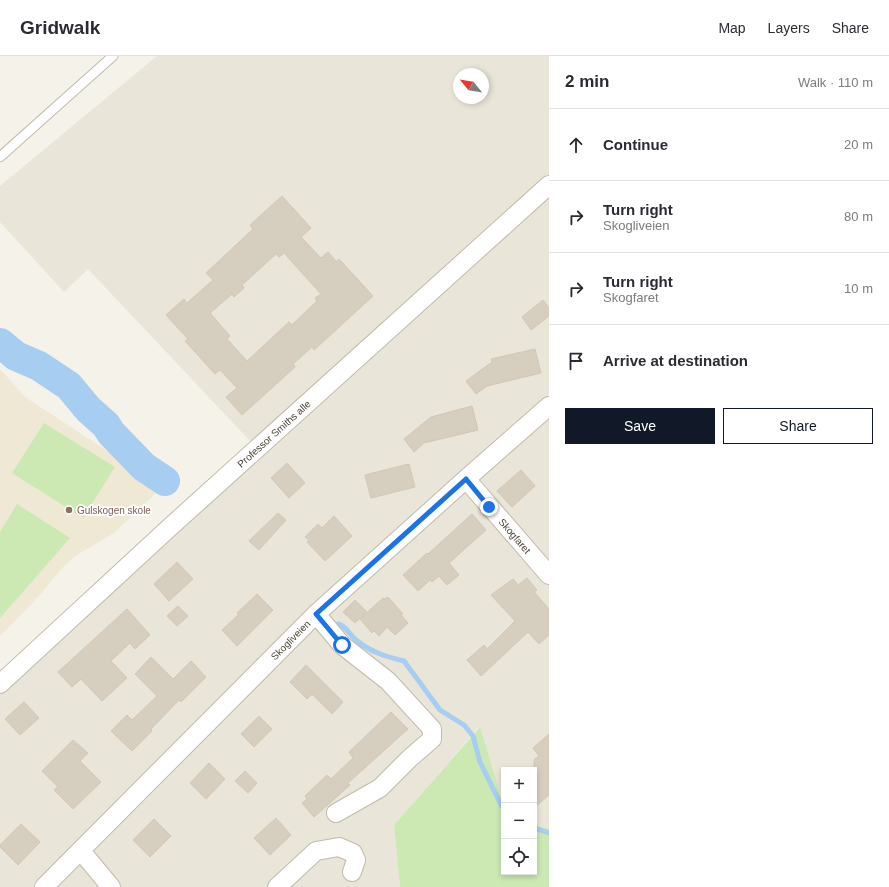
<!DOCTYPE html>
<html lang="en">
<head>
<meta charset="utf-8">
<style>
	:root { --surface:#fff; --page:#f7f7f7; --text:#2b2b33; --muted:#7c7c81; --line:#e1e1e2; --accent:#111827 }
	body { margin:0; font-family:Helvetica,sans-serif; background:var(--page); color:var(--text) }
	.controls { position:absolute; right:12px; bottom:12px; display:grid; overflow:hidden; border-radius:0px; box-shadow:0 2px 6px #0003 }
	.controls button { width:36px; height:36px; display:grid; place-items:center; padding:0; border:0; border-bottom:1px solid var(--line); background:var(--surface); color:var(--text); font:20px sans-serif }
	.compass { position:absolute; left:453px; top:12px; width:36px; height:36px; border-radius:50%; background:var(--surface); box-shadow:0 2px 6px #0003; rotate:300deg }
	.stop { position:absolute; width:12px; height:12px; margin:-9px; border:3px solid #1a73e8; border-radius:50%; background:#fff }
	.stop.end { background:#1a73e8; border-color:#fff; box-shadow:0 1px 4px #0008 }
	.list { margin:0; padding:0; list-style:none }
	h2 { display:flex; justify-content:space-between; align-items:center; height:52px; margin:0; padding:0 16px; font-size:17px }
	h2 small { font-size:13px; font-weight:400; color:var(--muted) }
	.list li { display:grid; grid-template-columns:26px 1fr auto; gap:12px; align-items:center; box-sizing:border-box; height:72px; padding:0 16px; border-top:1px solid var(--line) }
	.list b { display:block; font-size:15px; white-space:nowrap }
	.list p { margin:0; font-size:13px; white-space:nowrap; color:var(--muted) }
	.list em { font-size:13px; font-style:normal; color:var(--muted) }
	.actions { display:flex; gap:8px; padding:12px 16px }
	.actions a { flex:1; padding:9px 0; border:1px solid var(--accent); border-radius:0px; text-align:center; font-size:14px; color:var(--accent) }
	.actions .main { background:var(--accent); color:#fff }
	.icon { flex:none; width:22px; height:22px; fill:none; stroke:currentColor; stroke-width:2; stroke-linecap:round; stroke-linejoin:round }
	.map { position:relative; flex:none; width:549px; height:831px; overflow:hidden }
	header { display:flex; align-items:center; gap:24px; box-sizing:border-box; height:56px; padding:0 20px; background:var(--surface); border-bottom:1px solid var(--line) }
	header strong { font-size:19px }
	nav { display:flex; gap:22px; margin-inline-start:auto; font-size:14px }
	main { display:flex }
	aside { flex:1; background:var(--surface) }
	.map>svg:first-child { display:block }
	.residential { fill:#e9e5d8; fill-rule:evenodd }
	.education { fill:#eee8d4 }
	.green { fill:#cde9b3 }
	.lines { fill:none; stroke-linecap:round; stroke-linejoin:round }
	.stream { stroke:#a7cdf1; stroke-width:5 }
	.river { stroke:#a7cdf1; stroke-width:30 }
	.building { fill:#d6cfbf; stroke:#d1c7b2; fill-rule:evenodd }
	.lane-casing { stroke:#c0bbac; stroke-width:11 }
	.street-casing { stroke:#c0bbac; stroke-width:20 }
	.lane { stroke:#fff; stroke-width:9 }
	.street { stroke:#fff; stroke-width:18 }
	.route { stroke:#1a73e8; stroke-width:5 }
	.education-dot { fill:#8d6e63; stroke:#fff; stroke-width:1.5 }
	.labels { text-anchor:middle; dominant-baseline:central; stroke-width:3.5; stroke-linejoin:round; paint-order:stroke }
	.street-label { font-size:10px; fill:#494338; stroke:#fff }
	.education-label { font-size:10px; fill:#785e54; stroke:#fff; text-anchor:start }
</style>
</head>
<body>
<header>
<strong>Gridwalk</strong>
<nav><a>Map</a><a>Layers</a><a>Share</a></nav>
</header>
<main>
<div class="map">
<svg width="549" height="831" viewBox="0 0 549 831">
	<rect width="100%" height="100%" fill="#f5f2ea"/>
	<path class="residential" d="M 157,0 L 549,0 L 549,773 L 534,769 L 534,714 L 504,714 L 504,750 L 479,671 L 394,769 L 400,831 L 0,831 L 0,628 L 252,387 L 88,213 L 64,236 L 0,166 L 0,130 ZM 459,18 L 483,18 L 483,42 L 459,42 Z"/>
	<path class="education" d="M 0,313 L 25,341 L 162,431 L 114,477 L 75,500 L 63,511 L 39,540 L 0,580 Z"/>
	<path class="green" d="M 44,367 L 115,411 L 83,462 L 12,417 Z
		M 17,448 L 70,482 L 0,562 L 0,476 Z
		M 480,671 L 504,750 L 504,816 L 534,816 L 534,769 L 549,773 L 549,831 L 400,831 L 394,769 Z"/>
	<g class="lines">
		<path class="stream" d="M 335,569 L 338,568 C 348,571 348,578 356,584 C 370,596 387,601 404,605 L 440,654 L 464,669 L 473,680 L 480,706 L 501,749 L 504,751
			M 534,772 L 549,777"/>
		<path class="river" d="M 0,287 L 16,300 L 39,310 L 69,330 L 88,353 L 106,369 L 111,377 L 144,411 L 165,425"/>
	</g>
	<path class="building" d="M 282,140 L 311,172 L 301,181 L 321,202 L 328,196 L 337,206 L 339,203 L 373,240 L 314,294 L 312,291 L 293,308 L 295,311 L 242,359 L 226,341 L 237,332 L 220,314 L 215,318 L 185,285 L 188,283 L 166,259 L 184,243 L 187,247 L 213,224 L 206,217 L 253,173 L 250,169 ZM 284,197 L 321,238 L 315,242 L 317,245 L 292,269 L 289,266 L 247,305 L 227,283 L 230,280 L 210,257 L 232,238 L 234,241 L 244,232 L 242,229 L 276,198 L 279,201 Z
		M 543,244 L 549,252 L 549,260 L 531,274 L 522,261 Z
		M 535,293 L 541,317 L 487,330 L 476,338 L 466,325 L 492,306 L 491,303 Z
		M 472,350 L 478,374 L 424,387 L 414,396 L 404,383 L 431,361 Z
		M 287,407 L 305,427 L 289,442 L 271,422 Z
		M 409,408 L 415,431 L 371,442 L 365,419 Z
		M 521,414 L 535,430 L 512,451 L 497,435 Z
		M 278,457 L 286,464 L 259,494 L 249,485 Z
		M 472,458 L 486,474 L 449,507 L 459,519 L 447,529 L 439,520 L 432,526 L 430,524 L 418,535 L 403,519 L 427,497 L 428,498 Z
		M 334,460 L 352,480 L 325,505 L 307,486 L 309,484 L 305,481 L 318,468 L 322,472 Z
		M 177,506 L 193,523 L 169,545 L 154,528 Z
		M 527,522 L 537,534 L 534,536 L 549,553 L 549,579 L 539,588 L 528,576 L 481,620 L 467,604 L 484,589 L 487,593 L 515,565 L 491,539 L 513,523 L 518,529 Z
		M 257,538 L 273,554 L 237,590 L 222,574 L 239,558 L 237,557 Z
		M 388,541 L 403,558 L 401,559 L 408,567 L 395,579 L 387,571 L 379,580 L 374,575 L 372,577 L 360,563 L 383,542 L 385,543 Z
		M 355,544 L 367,556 L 355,567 L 343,556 Z
		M 178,550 L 188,560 L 177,570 L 167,560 Z
		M 127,553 L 150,579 L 135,593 L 130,587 L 111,605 L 127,622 L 102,645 L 81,623 L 72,631 L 58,616 Z
		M 151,601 L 173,623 L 191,605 L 206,621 L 181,646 L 179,644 L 151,673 L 152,675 L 132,695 L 111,675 L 127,659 L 132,664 L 157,640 L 135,618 Z
		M 306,609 L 343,646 L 332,658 L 312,638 L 307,643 L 290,626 Z
		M 24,646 L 39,662 L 20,679 L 5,663 Z
		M 391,656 L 408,673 L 348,727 L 350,729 L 314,761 L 302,747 L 307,743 L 305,740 L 327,719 L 331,723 L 353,702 L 349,696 Z
		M 259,660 L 272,673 L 254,691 L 241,678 Z
		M 549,678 L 549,739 L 534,752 L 534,704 L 539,700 L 533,692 Z
		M 73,684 L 88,697 L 80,705 L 101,726 L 73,753 L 54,734 L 58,731 L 42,715 Z
		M 209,707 L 225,723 L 206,743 L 190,727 Z
		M 245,715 L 257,727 L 248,737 L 235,725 Z
		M 276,762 L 291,779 L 270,799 L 254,782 Z
		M 154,763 L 171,780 L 150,801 L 133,784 Z
		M 21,768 L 40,786 L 18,809 L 0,791 L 0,789 Z"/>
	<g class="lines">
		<defs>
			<path id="lane" d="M 0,101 L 113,0"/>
			<g id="street">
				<path id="s1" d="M 466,423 L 549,519"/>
				<path d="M 316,558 L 342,589 L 388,625 L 432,673 L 432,683 L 410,702 L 380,732 L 336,757"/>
				<path id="s2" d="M 0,628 L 169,472 L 549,129"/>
				<path d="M 81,795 L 111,831"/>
				<path id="s3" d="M 44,831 L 316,558 L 466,423 L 549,350"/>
				<path d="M 277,831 L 316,795 L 339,791 L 353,797 L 356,804 L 352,816"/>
			</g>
		</defs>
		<use href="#lane" class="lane-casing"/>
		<use href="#street" class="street-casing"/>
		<use href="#lane" class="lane"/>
		<use href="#street" class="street"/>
	</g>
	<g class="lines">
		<path class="route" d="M 342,589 L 316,558 L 466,423 L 489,451"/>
	</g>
	<circle class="education-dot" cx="69" cy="454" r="4"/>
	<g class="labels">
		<g class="street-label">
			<text stroke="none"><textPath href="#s2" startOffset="371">Professor Smiths alle</textPath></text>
			<text stroke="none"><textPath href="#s1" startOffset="75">Skogfaret</textPath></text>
			<text stroke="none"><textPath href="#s3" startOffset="349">Skogliveien</textPath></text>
		</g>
		<g class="education-label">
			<text x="77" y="454">Gulskogen skole</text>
		</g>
	</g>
</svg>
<div class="controls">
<button>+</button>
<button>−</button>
<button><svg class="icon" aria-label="locate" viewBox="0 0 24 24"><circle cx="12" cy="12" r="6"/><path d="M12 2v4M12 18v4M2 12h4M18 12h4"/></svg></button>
</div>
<svg class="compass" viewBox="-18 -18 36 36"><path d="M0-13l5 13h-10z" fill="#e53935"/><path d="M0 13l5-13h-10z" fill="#7c7c81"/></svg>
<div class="stop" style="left:342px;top:589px"></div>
<div class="stop end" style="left:489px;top:451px"></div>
</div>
<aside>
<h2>2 min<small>Walk · 110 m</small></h2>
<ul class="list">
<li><svg class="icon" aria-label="ahead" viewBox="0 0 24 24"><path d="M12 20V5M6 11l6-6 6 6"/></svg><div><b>Continue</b></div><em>20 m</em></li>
<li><svg class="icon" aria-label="right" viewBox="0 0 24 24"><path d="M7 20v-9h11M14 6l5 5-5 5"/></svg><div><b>Turn right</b><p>Skogliveien</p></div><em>80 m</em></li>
<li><svg class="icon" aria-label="right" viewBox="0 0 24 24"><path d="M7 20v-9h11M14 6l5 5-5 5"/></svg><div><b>Turn right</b><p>Skogfaret</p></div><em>10 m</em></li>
<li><svg class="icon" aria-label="arrive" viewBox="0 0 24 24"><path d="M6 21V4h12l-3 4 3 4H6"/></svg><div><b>Arrive at destination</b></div></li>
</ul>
<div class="actions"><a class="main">Save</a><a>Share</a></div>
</aside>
</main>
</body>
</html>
